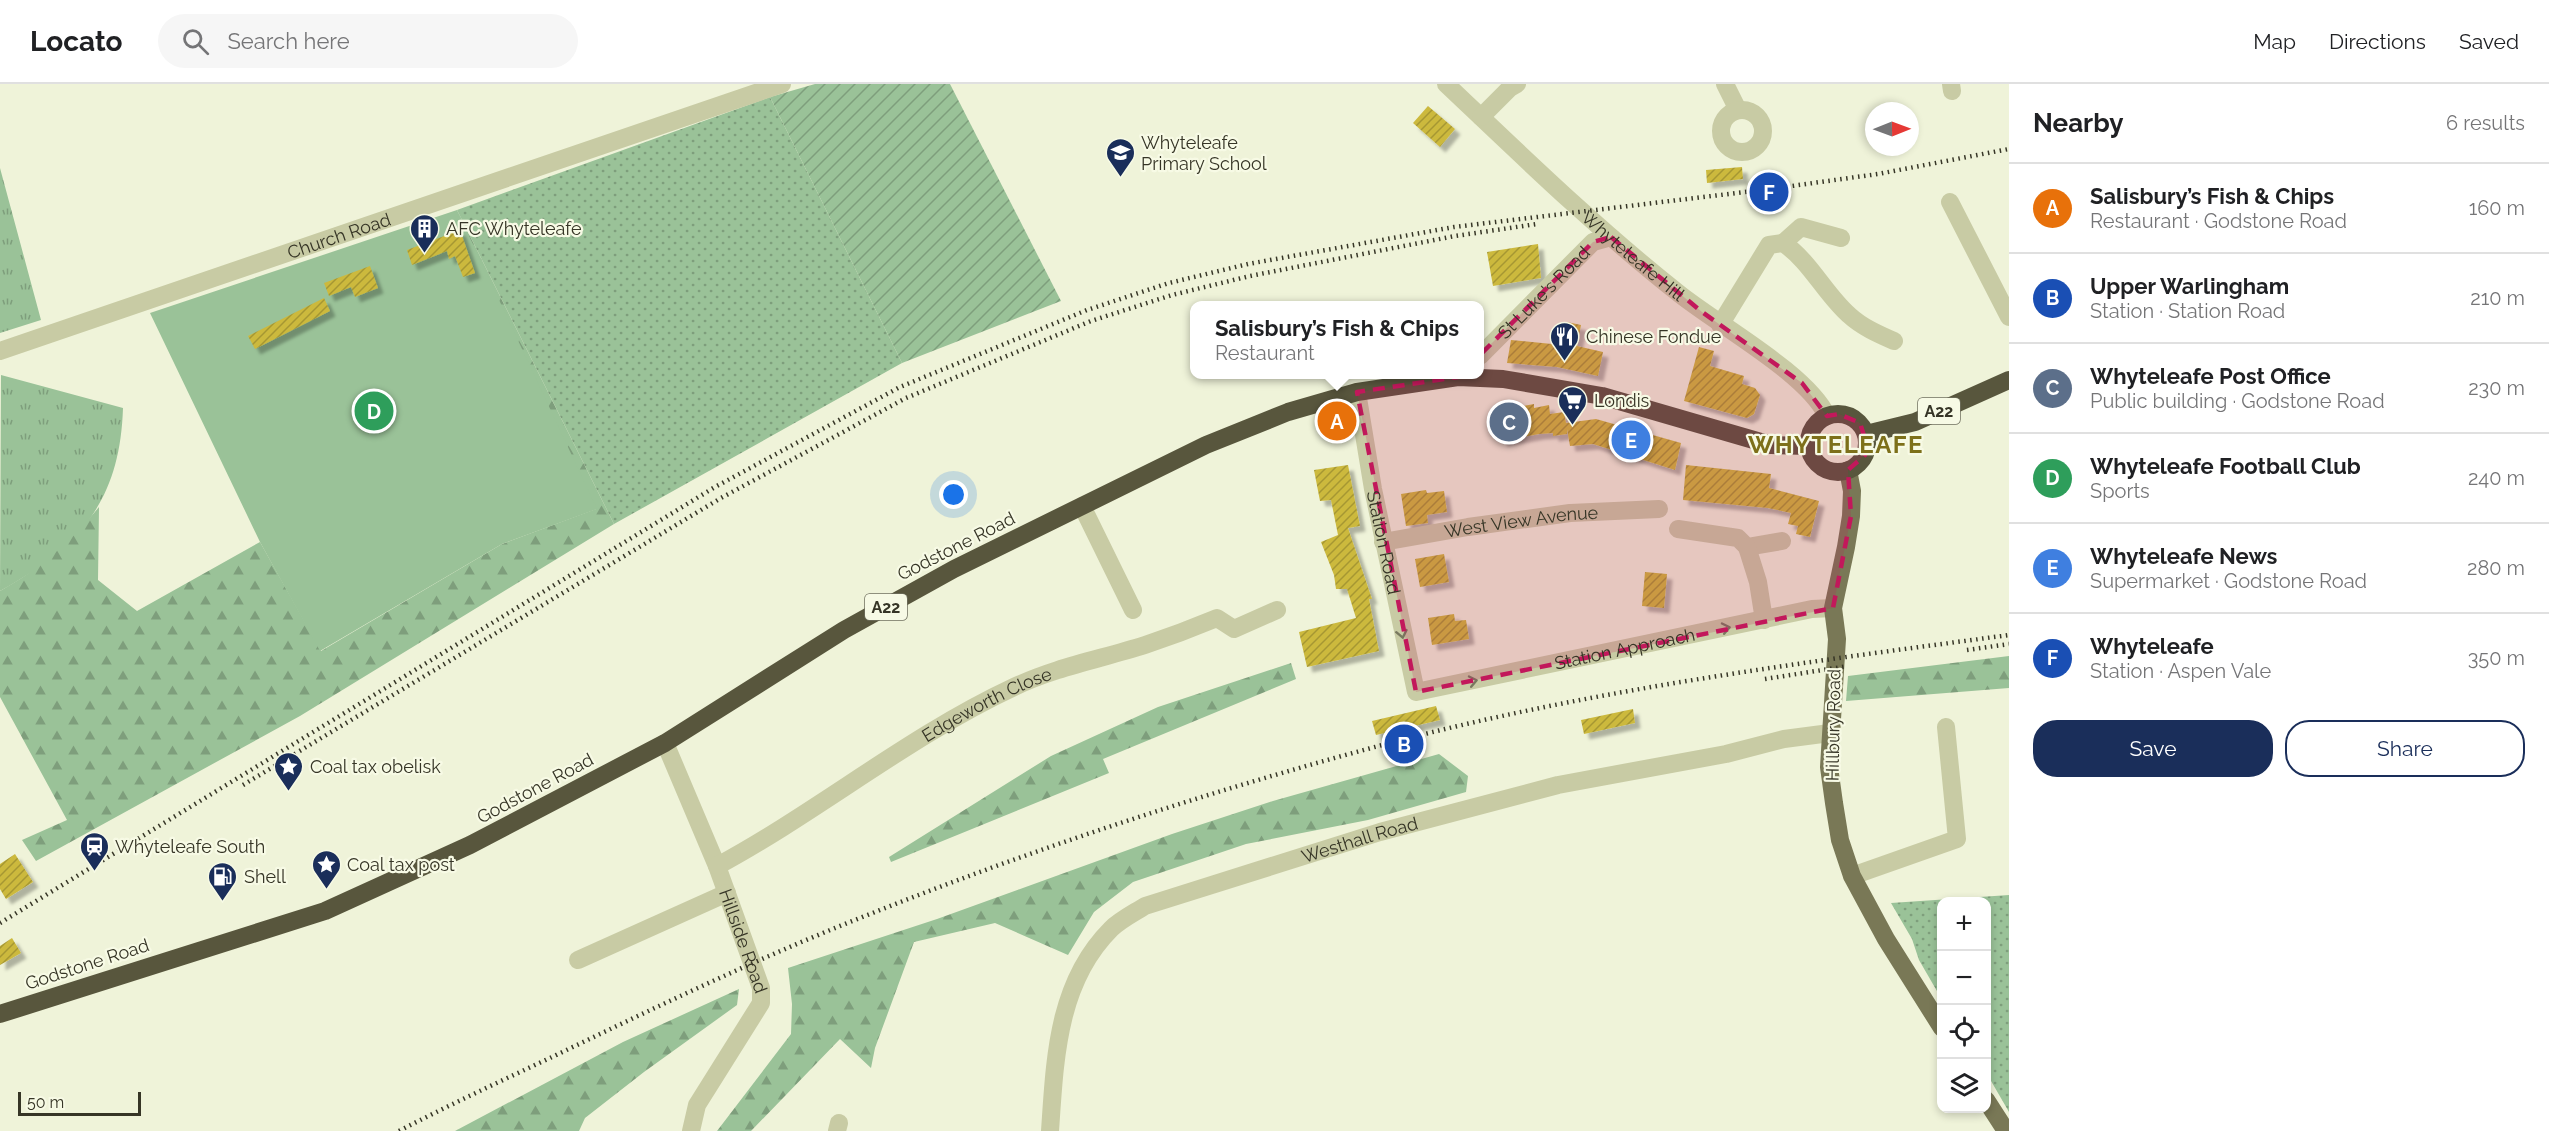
<!DOCTYPE html>
<html lang="en">
<head>
<meta charset="utf-8">
<style>
	:root { --surface:#fff; --page:#f6f6f6; --text:#202124; --muted:#757577; --line:#e0e0e0; --accent:#1a2e5a }
	body { margin:0; font-family:Raleway,sans-serif; background:var(--page); color:var(--text) }
	.controls { position:absolute; right:18px; bottom:18px; display:grid; overflow:hidden; border-radius:12px; box-shadow:0 3px 9px #0003 }
	.controls button { width:54px; height:54px; display:grid; place-items:center; padding:0; border:0; border-bottom:2px solid var(--line); background:var(--surface); color:var(--text); font:30px sans-serif }
	.compass { position:absolute; left:1865px; top:18px; width:54px; height:54px; border-radius:50%; background:var(--surface); box-shadow:0 3px 9px #0003; rotate:89deg }
	.scale { position:absolute; left:18px; bottom:15px; width:123px; box-sizing:border-box; padding-left:6px; border:3px solid #363526; border-top:0; font-size:16px; line-height:21px; white-space:nowrap; color:#363526; -webkit-text-stroke:4px #f7fae5; paint-order:stroke }
	.you { position:absolute; left:954px; top:411px; width:21px; height:21px; margin:-15px; border:4px solid #fff; border-radius:50%; background:#1a73e8; box-shadow:0 0 0 9px #1a73e833 }
	.badge { display:grid; place-items:center; width:39px; height:39px; border-radius:50%; background:var(--accent); color:#fff; font-size:20px; font-weight:700 }
	.pin { position:absolute; translate:-50% -50%; border:3px solid #fff; box-shadow:0 2px 6px #0006 }
	.popup { position:absolute; left:1190px; top:217px; width:294px; height:78px; box-sizing:border-box; display:grid; place-content:center; border-radius:12px; background:var(--surface); filter:drop-shadow(0 2px 4px #0005); font-size:20px; white-space:nowrap; color:var(--muted) }
	.popup b { font-size:22px; color:var(--text) }
	.popup::after { content:''; position:absolute; left:50%; top:100%; margin-left:-12px; border:12px solid transparent; border-top-color:var(--surface) }
	.list { margin:0; padding:0; list-style:none }
	h2 { display:flex; justify-content:space-between; align-items:center; height:78px; margin:0; padding:0 24px; font-size:26px }
	h2 small { font-size:20px; font-weight:400; color:var(--muted) }
	.list li { display:grid; grid-template-columns:39px 1fr auto; gap:18px; align-items:center; box-sizing:border-box; height:90px; padding:0 24px; border-top:2px solid var(--line) }
	.list b { display:block; font-size:22px; white-space:nowrap }
	.list p { margin:0; font-size:20px; white-space:nowrap; color:var(--muted) }
	.list em { font-size:20px; font-style:normal; color:var(--muted) }
	.actions { display:flex; gap:12px; padding:18px 24px }
	.actions a { flex:1; padding:14px 0; border:2px solid var(--accent); border-radius:24px; text-align:center; font-size:21px; color:var(--accent) }
	.actions .main { background:var(--accent); color:#fff }
	.icon { flex:none; width:33px; height:33px; fill:none; stroke:currentColor; stroke-width:2; stroke-linecap:round; stroke-linejoin:round }
	.map { position:relative; flex:none; width:2009px; height:1047px; overflow:hidden }
	header { display:flex; align-items:center; gap:36px; box-sizing:border-box; height:84px; padding:0 30px; background:var(--surface); border-bottom:2px solid var(--line) }
	header strong { font-size:28px }
	nav { display:flex; gap:33px; margin-inline-start:auto; font-size:21px }
	.search { width:420px; height:54px; background:var(--page); display:flex; align-items:center; gap:15px; box-sizing:border-box; padding:0 21px; border-radius:33px; color:var(--muted); font-size:22px }
	main { display:flex }
	aside { flex:1; background:var(--surface) }
	.map>svg:first-child { display:block }
	.grass { fill:url(#grass-tufts) }
	.forest { fill:url(#forest-firs) }
	.park { fill:url(#park-dots) }
	.garden { fill:url(#garden-furrows) }
	.pitch { fill:#9ac298 }
	.building { fill:url(#building-hatch); filter:url(#shadow) }
	.lines { fill:none; stroke-linecap:round; stroke-linejoin:round }
	.minor { stroke:#c8cba4; stroke-width:18 }
	.major { stroke:#797856; stroke-width:18 }
	.highway { stroke:#58563d; stroke-width:18 }
	.rail { stroke:#363526; stroke-width:4.5; stroke-dasharray:1.5 4.5; stroke-linecap:butt }
	.oneway { stroke:#78785f }
	.marked { fill:#c2185b; fill-opacity:0.2; stroke:#c2185b; stroke-width:4.5; stroke-dasharray:12 8; stroke-linejoin:round }
	.labels { text-anchor:middle; dominant-baseline:central; stroke-width:4.5; stroke-linejoin:round; paint-order:stroke }
	.shield { fill:#f7fae5; stroke:#70705f; stroke-width:1.5 }
	.shield-label { font-size:16px; font-weight:bold; fill:#363526 }
	.poi-label { font-size:18px; fill:#363526; stroke:#f7fae5; text-anchor:start }
	.street-label { font-size:18px; fill:#363526; stroke:#f7fae5 }
	.district-label { font-size:24px; font-weight:bold; letter-spacing:1.5px; fill:#7d701a; stroke:#f7fae5 }
</style>
</head>
<body>
<header>
<strong>Locato</strong>
<div class="search"><svg class="icon" aria-label="search" viewBox="0 0 24 24"><circle cx="10" cy="10" r="6"/><path d="M15 15l6 6"/></svg>Search here</div>
<nav><a>Map</a><a>Directions</a><a>Saved</a></nav>
</header>
<main>
<div class="map">
<svg width="2009" height="1047" viewBox="0 0 2009 1047">
	<defs>
		<pattern id="grass-tufts" width="24" height="20" patternUnits="userSpaceOnUse" patternTransform="scale(1.5)"><rect width="24" height="20" fill="#9ac298"/><path d="M3 7l-1-3M5 7V3M7 7l1-3M15 17l-1-3M17 17v-4M19 17l1-3" fill="none" stroke="#7e9e7c"/></pattern>
		<pattern id="forest-firs" width="22" height="20" patternUnits="userSpaceOnUse" patternTransform="scale(1.5)"><rect width="22" height="20" fill="#9ac298"/><path d="M5 1l3.5 6h-7zM16 11l3.5 6h-7z" fill="#7e9e7c"/></pattern>
		<pattern id="park-dots" width="8" height="8" patternUnits="userSpaceOnUse" patternTransform="scale(1.5)"><rect width="8" height="8" fill="#9ac298"/><path d="M2 2h.1M6 6h.1" fill="none" stroke="#7e9e7c" stroke-width="1.8" stroke-linecap="round"/></pattern>
		<pattern id="garden-furrows" width="10" height="10" patternUnits="userSpaceOnUse" patternTransform="scale(1.5)"><rect width="10" height="10" fill="#9ac298"/><path d="M-1 1l2-2M0 10L10 0M9 11l2-2" fill="none" stroke="#7e9e7c"/></pattern>
		<pattern id="building-hatch" width="6" height="6" patternUnits="userSpaceOnUse" patternTransform="scale(1.5)"><rect width="6" height="6" fill="#ccb93d"/><path d="M-1 1l2-2M0 6l6-6M5 7l2-2" fill="none" stroke="#a69733"/></pattern>
		<filter id="shadow"><feDropShadow dx="5.5" dy="5.5" stdDeviation="1.5" flood-color="#0004"/></filter>
	</defs>
	<rect width="100%" height="100%" fill="#eff3d9"/>
	<path class="grass" d="M 0,84 L 41,236 L 0,249 Z
		M 1,291 L 123,324 C 120,417 80,463 0,507 Z"/>
	<path class="forest" d="M 457,126 L 614,440 L 300,632 L 36,777 L 22,756 L 67,736 L 0,613 L 0,507 C 40,485 70,458 99,423 L 98,496 L 137,527 L 260,458 L 321,567 L 502,460 L 596,425 L 498,231 Z
		M 2009,572 L 2009,604 L 1846,617 L 1848,592 Z
		M 1291,579 L 1296,595 L 1103,675 L 1109,689 L 891,778 L 889,773 L 1051,672 L 1158,623 Z
		M 1439,670 L 1468,692 L 1466,708 L 1368,736 L 1246,760 L 1133,798 L 1094,828 L 1068,871 L 995,839 L 914,858 L 875,964 L 871,984 L 840,955 L 751,1047 L 717,1047 L 791,950 L 792,920 L 788,884 L 937,835 L 1172,750 L 1273,717 Z
		M 739,905 L 737,921 L 644,988 L 585,1034 L 579,1047 L 455,1047 L 623,958 Z"/>
	<path class="park" d="M 770,13 L 902,279 L 614,440 L 457,126 Z
		M 2009,811 L 2009,1028 L 1987,990 L 1986,818 L 1942,818 L 1941,914 L 1919,876 L 1912,855 L 1891,819 Z"/>
	<path class="garden" d="M 815,0 L 950,0 L 1061,217 L 902,279 L 770,13 Z"/>
	<path class="pitch" d="M 457,126 L 597,425 L 502,460 L 320,567 L 260,458 L 150,229 Z"/>
	<path class="building" d="M 1428,22 L 1455,45 L 1440,63 L 1413,39 Z
		M 1742,83 L 1743,95 L 1707,99 L 1706,86 Z
		M 460,146 L 475,189 L 463,193 L 455,172 L 449,175 L 447,167 L 412,181 L 407,166 Z
		M 1538,160 L 1541,194 L 1493,202 L 1487,168 Z
		M 370,182 L 378,204 L 355,213 L 351,203 L 329,212 L 324,199 Z
		M 324,214 L 330,227 L 255,265 L 248,252 Z
		M 1567,238 L 1581,241 L 1577,262 L 1603,268 L 1598,292 L 1557,283 L 1507,279 L 1511,256 L 1562,261 Z
		M 1699,263 L 1714,267 L 1710,282 L 1744,292 L 1742,300 L 1755,304 L 1760,311 L 1754,330 L 1747,334 L 1684,317 Z
		M 1517,319 L 1518,323 L 1534,320 L 1534,324 L 1549,321 L 1550,330 L 1564,328 L 1566,339 L 1596,335 L 1681,359 L 1675,386 L 1593,360 L 1570,362 L 1567,345 L 1567,350 L 1553,352 L 1553,349 L 1539,350 L 1502,357 L 1495,324 Z
		M 1348,381 L 1360,442 L 1348,444 L 1372,515 L 1369,515 L 1379,567 L 1307,583 L 1299,548 L 1356,534 L 1347,505 L 1336,505 L 1334,491 L 1321,458 L 1338,451 L 1331,416 L 1320,417 L 1314,386 Z
		M 1686,381 L 1771,390 L 1769,404 L 1819,417 L 1810,453 L 1796,450 L 1798,442 L 1788,440 L 1791,429 L 1768,424 L 1683,416 Z
		M 1426,406 L 1427,409 L 1444,407 L 1447,428 L 1427,431 L 1428,439 L 1406,442 L 1401,410 Z
		M 1444,470 L 1449,498 L 1420,503 L 1415,475 Z
		M 1645,488 L 1667,490 L 1664,524 L 1642,522 Z
		M 1454,530 L 1455,537 L 1466,536 L 1469,555 L 1432,561 L 1428,534 Z
		M 1436,622 L 1440,636 L 1376,651 L 1372,637 Z
		M 1633,625 L 1635,639 L 1584,650 L 1581,636 Z
		M 15,770 L 33,798 L 6,815 L 0,805 L 0,780 Z
		M 12,854 L 21,869 L 0,881 L 0,862 Z"/>
	<g class="lines">
		<g class="minor">
			<path id="s1" d="M 1446,0 C 1521,71 1596,144 1677,208 C 1716,240 1807,289 1827,332"/>
			<path d="M 1725,0 L 1738,26"/>
			<path d="M 1951,0 L 1952,7"/>
			<circle cx="1742" cy="47" r="21"/>
			<path d="M 1481,33 L 1510,4 L 1517,0"/>
			<path d="M 1950,118 L 2009,233"/>
			<path d="M 1783,159 L 1801,143 L 1841,154"/>
			<path d="M 1720,241 L 1769,161 L 1783,159 C 1810,177 1825,210 1849,231 C 1862,243 1878,250 1894,257"/>
			<path id="s2" d="M 0,267 L 782,0"/>
			<path id="s3" d="M 1480,272 L 1593,158 L 1611,153"/>
			<path id="s4" d="M 1357,308 L 1373,405 L 1416,608 L 1812,525 L 1833,524"/>
			<path d="M 1082,422 L 1133,526"/>
			<path d="M 1678,445 L 1738,454 L 1747,463 L 1782,457"/>
			<path id="s5" d="M 1383,458 L 1468,443 L 1570,429 L 1659,425"/>
			<path d="M 1747,463 L 1758,498 L 1764,536"/>
			<path id="s6" d="M 665,659 L 717,782 L 761,904 L 761,919 L 697,1021 L 691,1047"/>
			<path id="s7" d="M 717,782 C 819,727 909,652 1014,603 C 1056,583 1101,575 1145,561 C 1169,553 1193,544 1217,534 L 1234,545 L 1277,526"/>
			<path d="M 1852,792 L 1957,755 L 1946,643"/>
			<path d="M 578,876 L 727,809"/>
			<path d="M 837,1047 L 839,1039"/>
			<path id="s8" d="M 1050,1047 C 1055,975 1057,899 1111,845 C 1120,836 1134,829 1145,822 L 1380,748 L 1558,701 L 1726,670 L 1784,655 L 1830,649"/>
		</g>
		<path class="major" d="M 1848,386 L 1852,407 L 1851,432 L 1846,463 L 1833,524 L 1837,555 L 1829,683 L 1834,719 L 1840,756 L 1852,792 L 1886,855 L 1942,944
			M 1986,1016 L 2006,1047"/>
		<path class="highway" d="M1809 359a29 29 0 1 1 58 0a29 29 0 1 1-58 0Z
			M 1866,350 L 1915,338 L 2009,296
			M 0,930 L 325,827 L 470,761 L 665,659 L 844,546 L 954,485 L 1206,361 L 1288,328 L 1357,308 L 1458,293 L 1503,295 L 1602,312 L 1771,361 L 1809,362"/>
		<path class="rail" d="M 1967,566 L 2009,560
			M 1765,595 L 1848,582
			M 243,701 L 721,414 L 906,314 L 1091,237 L 1172,211 L 1250,192 L 1455,152 L 1537,140
			M 0,839 L 715,403 L 900,303 L 1087,226 L 1169,199 L 1248,180 L 1454,143 L 1770,105 L 1878,90 L 2009,65
			M 399,1047 C 449,1021 501,997 552,973 C 652,925 752,877 855,836 C 1034,764 1218,704 1405,655 C 1603,604 1807,578 2009,551"/>
	</g>
	<defs><path id="oneway-chevron" d="M-2-3.5L2.5 0L-2 3.5" fill="none" stroke-width="1.6" stroke-linecap="round" stroke-linejoin="round" transform="scale(1.5)"/></defs>
	<g class="oneway">
		<use href="#oneway-chevron" transform="translate(1726 544) rotate(-12)"/>
		<use href="#oneway-chevron" transform="translate(1402 550) rotate(78)"/>
		<use href="#oneway-chevron" transform="translate(1473 597) rotate(-12)"/>
	</g>
	<path class="marked" d="M 1611,153 L 1702,228 L 1802,299 L 1827,332 L 1839,330 L 1860,339 L 1867,361 L 1865,371 L 1848,386 L 1851,432 L 1833,524 L 1416,608 L 1357,308 L 1458,293 L 1593,158 Z"/>
	<defs>
		<symbol id="school-pin" viewBox="-11 -11 22 30"><path d="M0 17L-7.5 6A9.5 9.5 0 1 1 7.5 6Z" fill="#1a2e5a" stroke="#f7fae5"/><path d="M0-5L7-2L0 1L-7-2ZM-4 1L0 2.5L4 1V4Q0 6-4 4Z" fill="#fff"/></symbol>
		<symbol id="building-pin" viewBox="-11 -11 22 30"><path d="M0 17L-7.5 6A9.5 9.5 0 1 1 7.5 6Z" fill="#1a2e5a" stroke="#f7fae5"/><path d="M-4-6H4V6H1V3H-1V6H-4ZM-2.5-4.3h1.7v1.8h-1.7ZM.8-4.3h1.7v1.8H.8ZM-2.5-1h1.7V.8h-1.7ZM.8-1h1.7V.8H.8Z" fill="#fff"/></symbol>
		<symbol id="restaurant-pin" viewBox="-11 -11 22 30"><path d="M0 17L-7.5 6A9.5 9.5 0 1 1 7.5 6Z" fill="#1a2e5a" stroke="#f7fae5"/><path d="M-5-6h1v4h1v-4h1v4h1v-4h1v5L-1.5 .5V6h-2V.5L-5-1ZM5-6V6H3V1.5H1.5Q1.5-4 5-6Z" fill="#fff"/></symbol>
		<symbol id="supermarket-pin" viewBox="-11 -11 22 30"><path d="M0 17L-7.5 6A9.5 9.5 0 1 1 7.5 6Z" fill="#1a2e5a" stroke="#f7fae5"/><path d="M-6-5.5h2.5l.6 2H6L4.5 2H-2.5L-4.4-4H-6ZM-1.5 3.2a1.3 1.3 0 1 0 .1 0ZM3 3.2a1.3 1.3 0 1 0 .1 0Z" fill="#fff"/></symbol>
		<symbol id="sight-pin" viewBox="-11 -11 22 30"><path d="M0 17L-7.5 6A9.5 9.5 0 1 1 7.5 6Z" fill="#1a2e5a" stroke="#f7fae5"/><path d="M0-6L1.8-2.2L6-1.7L2.9 1.2L3.7 5.4L0 3.3L-3.7 5.4L-2.9 1.2L-6-1.7L-1.8-2.2Z" fill="#fff"/></symbol>
		<symbol id="station-pin" viewBox="-11 -11 22 30"><path d="M0 17L-7.5 6A9.5 9.5 0 1 1 7.5 6Z" fill="#1a2e5a" stroke="#f7fae5"/><path d="M-3-6H3Q5-6 5-4V2Q5 4 3 4L4.5 6H3L1.5 4h-3L-3 6H-4.5L-3 4Q-5 4-5 2V-4Q-5-6-3-6ZM-3.5-4v3h7v-3ZM-3.5 1v1.5H-2V1ZM2 1v1.5H3.5V1Z" fill="#fff"/></symbol>
		<symbol id="fuel-pin" viewBox="-11 -11 22 30"><path d="M0 17L-7.5 6A9.5 9.5 0 1 1 7.5 6Z" fill="#1a2e5a" stroke="#f7fae5"/><path d="M-5.5-6h7V0h2V4h1.3V-2.5L3-4.5l.8-.8L6-3V5H2.5V1h-1V6h-7ZM-4.2-4.7v3.2H.2V-4.7Z" fill="#fff"/></symbol>
	</defs>
	<g fill-rule="evenodd">
		<use href="#school-pin" x="1104" y="52" width="33" height="45"/>
		<use href="#building-pin" x="408" y="128" width="33" height="45"/>
		<use href="#restaurant-pin" x="1548" y="236" width="33" height="45"/>
		<use href="#supermarket-pin" x="1556" y="300" width="33" height="45"/>
		<use href="#sight-pin" x="272" y="666" width="33" height="45"/>
		<use href="#station-pin" x="78" y="746" width="33" height="45"/>
		<use href="#sight-pin" x="310" y="764" width="33" height="45"/>
		<use href="#fuel-pin" x="206" y="776" width="33" height="45"/>
	</g>
	<g class="labels">
		<g class="shield">
			<rect x="1918" y="314" width="42" height="26" rx="4.5"/>
			<rect x="865" y="510" width="42" height="26" rx="4.5"/>
		</g>
		<g class="shield-label">
			<text x="1939" y="327">A22</text>
			<text x="886" y="523">A22</text>
		</g>
		<g class="poi-label">
			<text x="1141" y="58">Whyteleafe<tspan x="1141" dy="21">Primary School</tspan></text>
			<text x="446" y="144">AFC Whyteleafe</text>
			<text x="1586" y="252">Chinese Fondue</text>
			<text x="1594" y="316">Londis</text>
			<text x="310" y="682">Coal tax obelisk</text>
			<text x="115" y="762">Whyteleafe South</text>
			<text x="347" y="780">Coal tax post</text>
			<text x="244" y="792">Shell</text>
		</g>
		<g class="street-label">
			<text stroke="none"><textPath href="#s2" startOffset="358">Church Road</textPath></text>
			<text stroke="none"><textPath href="#s1" startOffset="254">Whyteleafe Hill</textPath></text>
			<text stroke="none"><textPath href="#s3" startOffset="90">St Luke's Road</textPath></text>
			<text stroke="none"><textPath href="#s5" startOffset="140">West View Avenue</textPath></text>
			<text stroke="none"><textPath href="#s4" startOffset="153">Station Road</textPath></text>
			<text transform="translate(956 462) rotate(-27)">Godstone Road</text>
			<text stroke="none"><textPath href="#s4" startOffset="519">Station Approach</textPath></text>
			<text stroke="none"><textPath href="#s7" startOffset="315">Edgeworth Close</textPath></text>
			<text transform="translate(1833 641) rotate(-89)">Hillbury Road</text>
			<text transform="translate(535 704) rotate(-28)">Godstone Road</text>
			<text stroke="none"><textPath href="#s8" startOffset="482">Westhall Road</textPath></text>
			<text stroke="none"><textPath href="#s6" startOffset="213">Hillside Road</textPath></text>
			<text transform="translate(87 880) rotate(-18)">Godstone Road</text>
		</g>
		<g class="district-label">
			<text x="1836" y="360">WHYTELEAFE</text>
		</g>
	</g>
</svg>
<div class="controls">
<button>+</button>
<button>−</button>
<button><svg class="icon" aria-label="locate" viewBox="0 0 24 24"><circle cx="12" cy="12" r="6"/><path d="M12 2v4M12 18v4M2 12h4M18 12h4"/></svg></button>
<button><svg class="icon" aria-label="layers" viewBox="0 0 24 24"><path d="M12 4l9 5-9 5-9-5zM3 14l9 5 9-5"/></svg></button>
</div>
<svg class="compass" viewBox="-18 -18 36 36"><path d="M0-13l5 13h-10z" fill="#e53935"/><path d="M0 13l5-13h-10z" fill="#757577"/></svg>
<div class="scale">50 m</div>
<div class="you"></div>
<div class="pin badge" style="left:1337px;top:337px;background:#e8710a">A</div>
<div class="popup"><b>Salisbury’s Fish &amp; Chips</b>Restaurant</div>
<div class="pin badge" style="left:1404px;top:660px;background:#1a4fb4">B</div>
<div class="pin badge" style="left:1509px;top:338px;background:#5c6f8a">C</div>
<div class="pin badge" style="left:374px;top:327px;background:#2e9e5b">D</div>
<div class="pin badge" style="left:1631px;top:356px;background:#3f7fe0">E</div>
<div class="pin badge" style="left:1769px;top:108px;background:#1a4fb4">F</div>
</div>
<aside>
<h2>Nearby<small>6 results</small></h2>
<ul class="list">
<li><span class="badge" style="background:#e8710a">A</span><div><b>Salisbury’s Fish &amp; Chips</b><p>Restaurant · Godstone Road</p></div><em>160 m</em></li>
<li><span class="badge" style="background:#1a4fb4">B</span><div><b>Upper Warlingham</b><p>Station · Station Road</p></div><em>210 m</em></li>
<li><span class="badge" style="background:#5c6f8a">C</span><div><b>Whyteleafe Post Office</b><p>Public building · Godstone Road</p></div><em>230 m</em></li>
<li><span class="badge" style="background:#2e9e5b">D</span><div><b>Whyteleafe Football Club</b><p>Sports</p></div><em>240 m</em></li>
<li><span class="badge" style="background:#3f7fe0">E</span><div><b>Whyteleafe News</b><p>Supermarket · Godstone Road</p></div><em>280 m</em></li>
<li><span class="badge" style="background:#1a4fb4">F</span><div><b>Whyteleafe</b><p>Station · Aspen Vale</p></div><em>350 m</em></li>
</ul>
<div class="actions"><a class="main">Save</a><a>Share</a></div>
</aside>
</main>
</body>
</html>
